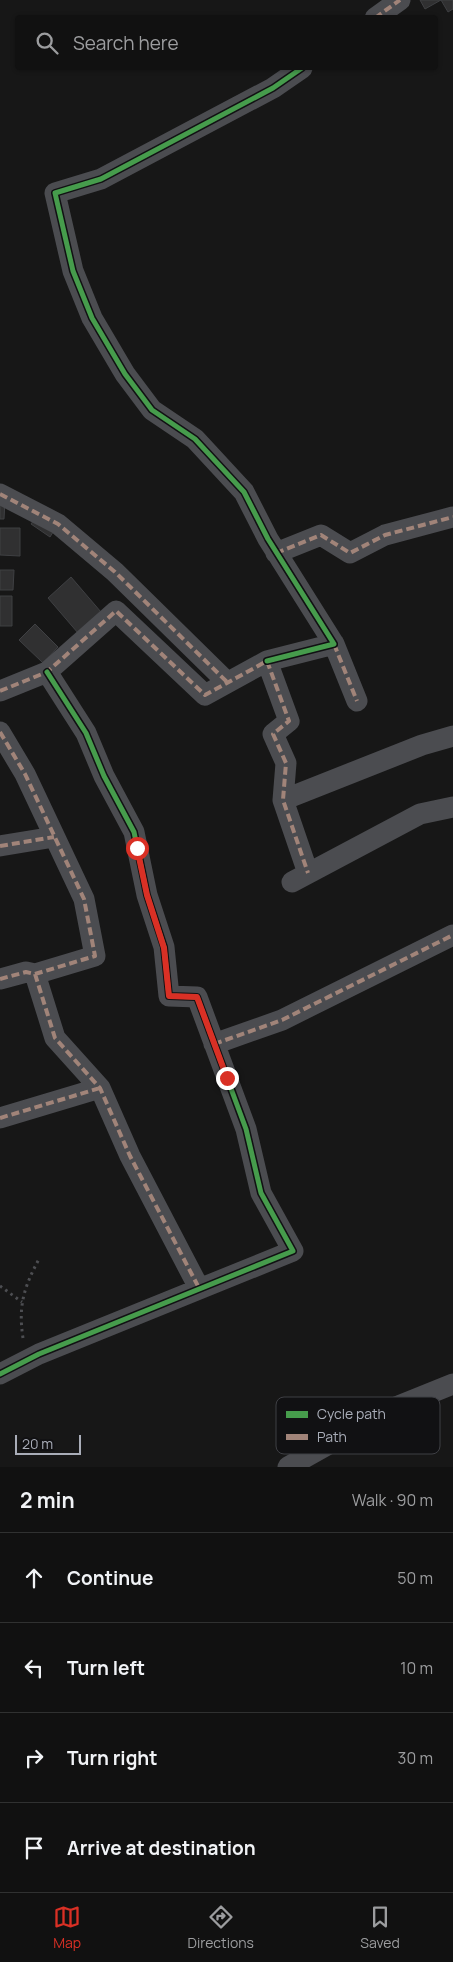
<!DOCTYPE html>
<html lang="en">
<head>
<meta charset="utf-8">
<style>
	:root { --surface:#111; --page:#1e1f1f; --text:#f1f3f6; --muted:#9c9d9f; --line:#303131; --accent:#d93025 }
	body { margin:0; font-family:Manrope,sans-serif; background:var(--page); color:var(--text) }
	.scale { position:absolute; left:15px; bottom:12px; width:66px; box-sizing:border-box; padding-left:5px; border:2px solid #a9adb8; border-top:0; font-size:14px; line-height:18px; white-space:nowrap; color:#a9adb8; -webkit-text-stroke:4px #111113; paint-order:stroke }
	.stop { position:absolute; width:15px; height:15px; margin:-11px; border:4px solid #d93025; border-radius:50%; background:#fff }
	.stop.end { background:#d93025; border-color:#fff; box-shadow:0 1px 5px #0008 }
	.list { margin:0; padding:0; list-style:none }
	h2 { display:flex; justify-content:space-between; align-items:center; height:65px; margin:0; padding:0 20px; font-size:21px }
	h2 small { font-size:16px; font-weight:400; color:var(--muted) }
	.list li { display:grid; grid-template-columns:32px 1fr auto; gap:15px; align-items:center; box-sizing:border-box; height:90px; padding:0 20px; border-top:1px solid var(--line) }
	.list b { display:block; font-size:19px; white-space:nowrap }
	.list em { font-size:16px; font-style:normal; color:var(--muted) }
	.icon { flex:none; width:28px; height:28px; fill:none; stroke:currentColor; stroke-width:2; stroke-linecap:round; stroke-linejoin:round }
	.map { position:relative; flex:none; width:453px; height:1467px; overflow:hidden }
	.search { position:absolute; background:var(--surface); box-shadow:0 1px 4px #0004; left:15px; right:15px; top:15px; height:55px; display:flex; align-items:center; gap:12px; box-sizing:border-box; padding:0 18px; border-radius:5px; color:var(--muted); font-size:19px }
	.sheet { height:425px; background:var(--surface) }
	nav { display:flex; justify-content:space-around; align-items:center; box-sizing:border-box; height:70px; border-top:1px solid var(--line); background:var(--surface); font-size:14px; color:var(--muted) }
	nav a { display:grid; justify-items:center; gap:2px }
	nav .on { color:var(--accent) }
	.map>svg:first-child { display:block }
	.building { fill:#303031; stroke:#3f4043 }
	.lines { fill:none; stroke-linecap:round; stroke-linejoin:round }
	.path { stroke:#4d4e52; stroke-width:3; stroke-dasharray:2.5 4; stroke-linecap:butt }
	.street { stroke:#4b4c50; stroke-width:21 }
	.quiet { stroke:#a18479; stroke-width:4; stroke-dasharray:8 4; stroke-linecap:butt }
	.cycleway-casing { stroke:#111113; stroke-width:8 }
	.cycleway { stroke:#469c4c; stroke-width:5 }
	.route { stroke:#d93025; stroke-width:6 }
	.key { fill:#111113; stroke:#3f4045; stroke-width:1 }
	.key-label { font-size:14px; fill:#a9adb8 }
</style>
</head>
<body>
<div class="map">
<svg width="453" height="1467" viewBox="0 0 453 1467">
	<rect width="100%" height="100%" fill="#171717"/>
	<path class="building" d="M 420,0 L 441,0 L 425,9 Z
		M 441,0 L 453,0 L 453,9 L 448,12 Z
		M 0,500 L 5,500 L 4,519 L 0,519 Z
		M 37,516 L 55,529 L 50,537 L 31,524 Z
		M 0,528 L 20,528 L 20,556 L 0,555 Z
		M 0,570 L 14,570 L 13,590 L 0,590 Z
		M 71,577 L 101,612 L 78,633 L 48,598 Z
		M 0,596 L 12,596 L 12,626 L 0,626 Z
		M 35,624 L 58,647 L 43,663 L 19,640 Z"/>
	<g class="lines">
		<path class="path" d="M 0,1286 L 22,1302
			M 23,1338 C 18,1306 24,1287 39,1259"/>
		<path class="street" d="M 375,18 L 400,0
			M 0,494 L 58,524 L 115,572 L 227,682
			M 276,553 L 321,535 L 350,553 L 385,535 L 453,517
			M 334,644 L 357,701
			M 267,661 L 334,644 L 268,539 L 244,492 L 195,439 L 152,410 L 125,374 L 92,318 L 73,271 L 55,193 L 101,179 L 273,88 L 302,68
			M 0,691 L 47,672 L 116,611 L 205,695 L 267,661 L 289,721 L 273,734 L 286,763 L 283,800 L 308,873
			M 0,732 L 25,774 L 84,899 L 95,956 L 35,974 L 26,972 L 0,979
			M 283,800 L 422,745 L 453,736
			M 0,846 L 54,837
			M 292,882 L 420,814 L 453,807
			M 35,974 L 55,1038 L 100,1088 L 130,1156 L 199,1288
			M 214,1044 L 282,1020 L 453,935
			M 0,1118 L 100,1088
			M 0,1374 L 39,1354 L 293,1251 L 261,1193 L 246,1129 L 197,997 L 169,996 L 164,947 L 147,895 L 134,832 L 104,776 L 86,733 L 47,672
			M 288,1467 L 391,1409 L 453,1384"/>
		<path class="quiet" d="M 375,18 L 400,0
			M 0,494 L 58,524 L 115,572 L 227,682
			M 276,553 L 321,535 L 350,553 L 385,535 L 453,517
			M 334,644 L 357,701
			M 0,691 L 47,672 L 116,611 L 205,695 L 267,661 L 289,721 L 273,734 L 286,763 L 283,800 L 308,873
			M 0,732 L 25,774 L 84,899 L 95,956 L 35,974 L 26,972 L 0,979
			M 0,846 L 54,837
			M 35,974 L 55,1038 L 100,1088 L 130,1156 L 199,1288
			M 214,1044 L 282,1020 L 453,935
			M 0,1118 L 100,1088"/>
		<defs>
			<path id="cycleway" d="M 267,661 L 334,644 L 268,539 L 244,492 L 195,439 L 152,410 L 125,374 L 92,318 L 73,271 L 55,193 L 101,179 L 273,88 L 302,68
				M 0,1374 L 39,1354 L 293,1251 L 261,1193 L 246,1129 L 197,997 L 169,996 L 164,947 L 147,895 L 134,832 L 104,776 L 86,733 L 47,672"/>
		</defs>
		<use href="#cycleway" class="cycleway-casing"/>
		<use href="#cycleway" class="cycleway"/>
	</g>
	<g class="lines">
		<path class="route" d="M 137,848 L 147,895 L 164,948 L 169,996 L 197,997 L 227,1078"/>
	</g>
	<rect x="276" y="1397" width="164" height="57" rx="8" class="key"/>
	<rect x="286" y="1411" width="22" height="7" fill="#469c4c"/>
	<rect x="286" y="1434" width="22" height="6" fill="#a18479"/>
	<g class="key-label">
		<text x="317" y="1419">Cycle path</text>
		<text x="317" y="1442">Path</text>
	</g>
</svg>
<div class="scale">20 m</div>
<div class="stop" style="left:137px;top:848px"></div>
<div class="stop end" style="left:227px;top:1078px"></div>
<div class="search"><svg class="icon" aria-label="search" viewBox="0 0 24 24"><circle cx="10" cy="10" r="6"/><path d="M15 15l6 6"/></svg>Search here</div>
</div>
<section class="sheet">
<h2>2 min<small>Walk · 90 m</small></h2>
<ul class="list">
<li><svg class="icon" aria-label="ahead" viewBox="0 0 24 24"><path d="M12 20V5M6 11l6-6 6 6"/></svg><div><b>Continue</b></div><em>50 m</em></li>
<li><svg class="icon" aria-label="left" viewBox="0 0 24 24"><path d="M17 20v-9H6M10 6l-5 5 5 5"/></svg><div><b>Turn left</b></div><em>10 m</em></li>
<li><svg class="icon" aria-label="right" viewBox="0 0 24 24"><path d="M7 20v-9h11M14 6l5 5-5 5"/></svg><div><b>Turn right</b></div><em>30 m</em></li>
<li><svg class="icon" aria-label="arrive" viewBox="0 0 24 24"><path d="M6 21V4h12l-3 4 3 4H6"/></svg><div><b>Arrive at destination</b></div></li>
</ul>
</section>
<nav>
<a class="on"><svg class="icon" aria-label="map" viewBox="0 0 24 24"><path d="M3 6l6-2 6 2 6-2v14l-6 2-6-2-6 2zM9 4v14M15 6v14"/></svg>Map</a>
<a><svg class="icon" aria-label="directions" viewBox="0 0 24 24"><path d="M12 3l9 9-9 9-9-9zM9 14v-3h6M13 9l2 2-2 2"/></svg>Directions</a>
<a><svg class="icon" aria-label="saved" viewBox="0 0 24 24"><path d="M7 4h10v16l-5-4-5 4z"/></svg>Saved</a>
</nav>
</body>
</html>
